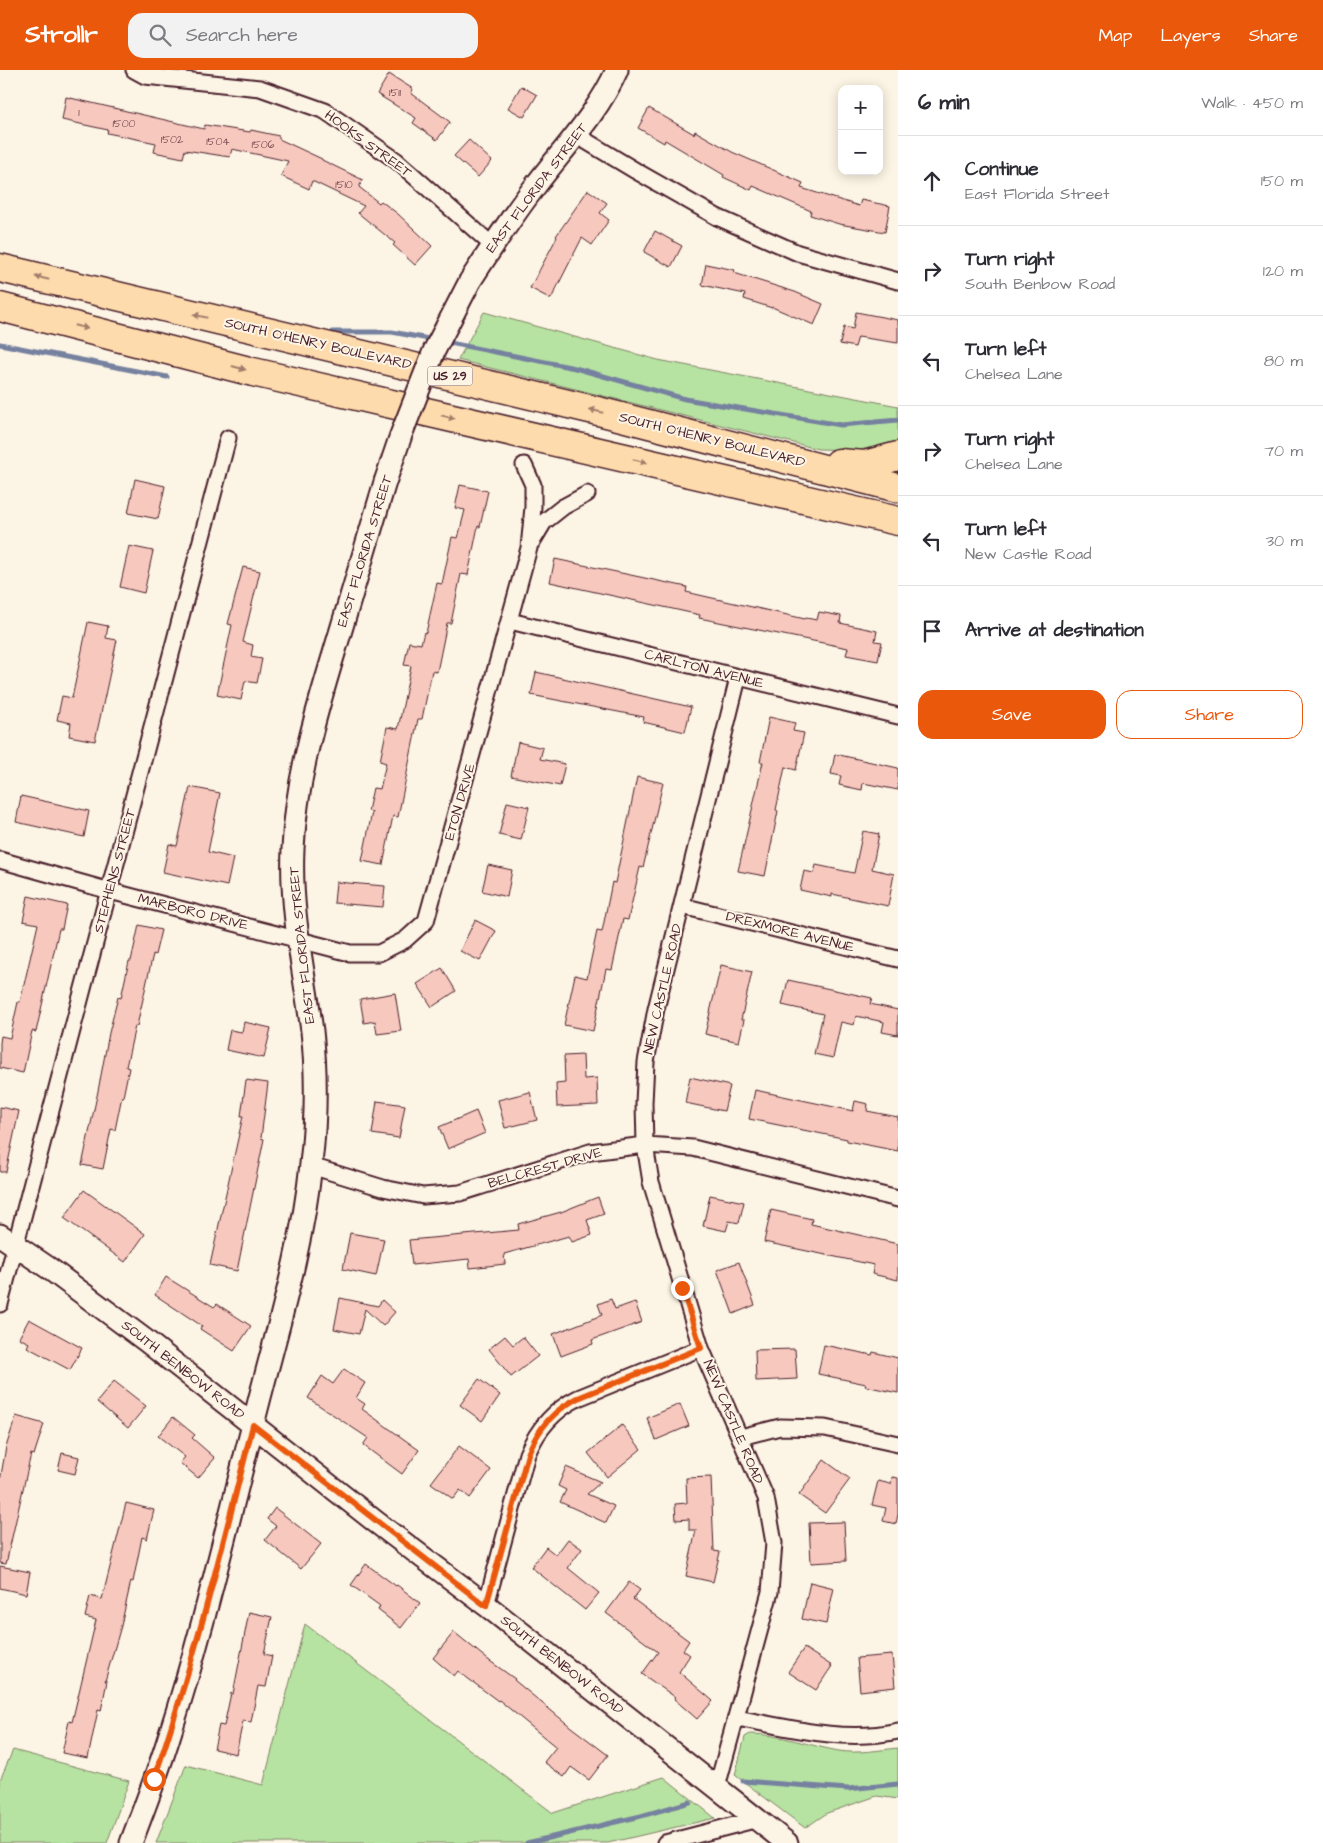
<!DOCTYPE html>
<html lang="en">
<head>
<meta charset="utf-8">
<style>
	:root { --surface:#fff; --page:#f2f2f3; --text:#2b2b33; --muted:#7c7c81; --line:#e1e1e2; --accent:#ea580c }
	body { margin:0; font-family:"Architects Daughter",sans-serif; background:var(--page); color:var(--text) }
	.controls { position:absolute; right:15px; top:15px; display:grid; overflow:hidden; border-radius:10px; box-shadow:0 2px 12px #0003 }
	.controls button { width:45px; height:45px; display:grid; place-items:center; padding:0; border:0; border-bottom:1px solid var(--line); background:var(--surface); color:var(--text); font:25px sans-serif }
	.stop { position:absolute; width:15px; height:15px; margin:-11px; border:4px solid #ea580c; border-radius:50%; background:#fff }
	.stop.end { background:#ea580c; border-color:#fff; box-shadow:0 1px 5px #0008 }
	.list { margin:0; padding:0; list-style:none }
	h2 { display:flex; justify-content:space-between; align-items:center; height:65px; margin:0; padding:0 20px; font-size:21px }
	h2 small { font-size:16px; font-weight:400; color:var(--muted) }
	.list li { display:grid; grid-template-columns:32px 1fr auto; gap:15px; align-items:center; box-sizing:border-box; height:90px; padding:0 20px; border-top:1px solid var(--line) }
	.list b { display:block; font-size:19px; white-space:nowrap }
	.list p { margin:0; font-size:16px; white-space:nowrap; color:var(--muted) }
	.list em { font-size:16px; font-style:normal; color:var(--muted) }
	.actions { display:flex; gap:10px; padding:15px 20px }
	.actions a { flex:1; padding:11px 0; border:1px solid var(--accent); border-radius:15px; text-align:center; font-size:18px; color:var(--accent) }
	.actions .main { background:var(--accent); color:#fff }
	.icon { flex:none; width:28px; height:28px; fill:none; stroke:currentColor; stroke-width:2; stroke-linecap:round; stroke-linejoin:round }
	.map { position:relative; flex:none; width:898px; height:1773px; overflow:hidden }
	header { display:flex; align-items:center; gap:30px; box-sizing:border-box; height:70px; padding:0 25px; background:var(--accent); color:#fff }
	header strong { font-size:24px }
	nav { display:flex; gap:28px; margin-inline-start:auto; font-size:18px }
	.search { width:350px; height:45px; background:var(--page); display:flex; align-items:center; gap:12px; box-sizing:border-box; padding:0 18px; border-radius:15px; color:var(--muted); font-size:19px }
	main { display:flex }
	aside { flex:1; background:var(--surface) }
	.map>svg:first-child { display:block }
	.green { fill:#b6e3a1; stroke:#808166 }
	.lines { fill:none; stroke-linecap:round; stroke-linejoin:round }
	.stream { stroke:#7681a0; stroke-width:5 }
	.building { fill:#f7c8be; stroke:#4a1f2b }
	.street-casing { stroke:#4a1f2b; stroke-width:19 }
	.secondary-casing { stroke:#4a1f2b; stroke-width:25 }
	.highway-casing { stroke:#4a1f2b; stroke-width:31 }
	.street { stroke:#fcf5e5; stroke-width:15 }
	.secondary { stroke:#fcf5e5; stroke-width:21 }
	.highway { stroke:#fedbac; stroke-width:28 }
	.secondary-bridge-casing { stroke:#4a1f2b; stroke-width:25; stroke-linecap:butt }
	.secondary-bridge { stroke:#fcf5e5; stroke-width:21 }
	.oneway { fill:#a47d6c }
	.route { stroke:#ea580c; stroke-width:6 }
	.labels { text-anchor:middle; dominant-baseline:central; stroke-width:4; stroke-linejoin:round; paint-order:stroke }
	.number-label { font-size:11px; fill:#754950 }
	.shield { fill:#fcf5e5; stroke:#7f5f63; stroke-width:1 }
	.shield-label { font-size:12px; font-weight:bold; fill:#4a1f2b }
	.street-label { font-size:14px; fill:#4a1f2b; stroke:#fcf5e5 }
</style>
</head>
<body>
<header>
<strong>Strollr</strong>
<div class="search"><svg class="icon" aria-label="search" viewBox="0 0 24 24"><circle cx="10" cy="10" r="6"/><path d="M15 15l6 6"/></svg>Search here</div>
<nav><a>Map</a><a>Layers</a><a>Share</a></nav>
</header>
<main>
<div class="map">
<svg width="898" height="1773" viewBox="0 0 898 1773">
	<rect width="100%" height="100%" fill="#fcf5e5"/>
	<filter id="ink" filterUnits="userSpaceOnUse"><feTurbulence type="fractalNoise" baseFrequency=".02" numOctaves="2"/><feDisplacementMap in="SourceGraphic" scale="10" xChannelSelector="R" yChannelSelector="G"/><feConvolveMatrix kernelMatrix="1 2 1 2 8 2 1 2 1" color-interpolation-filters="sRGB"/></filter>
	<g filter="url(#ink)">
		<path class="green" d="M 484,242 L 658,290 L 898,336 L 898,371 L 860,380 L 818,379 L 458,290 Z
			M 305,1554 L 553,1743 L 664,1707 L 715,1748 L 608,1773 L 156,1773 L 186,1695 L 263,1715 Z
			M 750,1664 C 781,1664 810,1676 839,1681 C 858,1684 879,1680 898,1678 L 898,1729 L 877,1726 L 827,1743 L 805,1758 L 735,1705 L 745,1667 Z
			M 13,1680 L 129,1711 L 107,1773 L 0,1773 L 0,1710 Z"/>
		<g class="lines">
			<path class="stream" d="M 333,262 L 392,262 L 434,270
				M 445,272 L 575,298 L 685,329 L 841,355 L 898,350
				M 0,274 L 167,307
				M 743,1711 L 848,1719 L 898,1714
				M 527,1773 L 641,1746 L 690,1732"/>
		</g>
		<path class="building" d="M 389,4 L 413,19 L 411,23 L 450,52 L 437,70 L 413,53 L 416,48 L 377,24 Z
			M 521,16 L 537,25 L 524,47 L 508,38 Z
			M 66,27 L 204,59 L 205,55 L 250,62 L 251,60 L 279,66 L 279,69 L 322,89 L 322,90 L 363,110 L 359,117 L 379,133 L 381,131 L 398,144 L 432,176 L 415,195 L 393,175 L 395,173 L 358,143 L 364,136 L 312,111 L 309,119 L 281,106 L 288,91 L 232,79 L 230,87 L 185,80 L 183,88 L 154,82 L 156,73 L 107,63 L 108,60 L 62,50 Z
			M 649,38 L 694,64 L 695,61 L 732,82 L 803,113 L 801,118 L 859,136 L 861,130 L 890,136 L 885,162 L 839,154 L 810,145 L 811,141 L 753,116 L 751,120 L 723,107 L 724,105 L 665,70 L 664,73 L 638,58 Z
			M 469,70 L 492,91 L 478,107 L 454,86 Z
			M 588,120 L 607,133 L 600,143 L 609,150 L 592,175 L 582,168 L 551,229 L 530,218 L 557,167 L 556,166 Z
			M 655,161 L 682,176 L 671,197 L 644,182 Z
			M 706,194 L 735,200 L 734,203 L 795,222 L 823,234 L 814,255 L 772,237 L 772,238 L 744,229 L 745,224 L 702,215 Z
			M 856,242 L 898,250 L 898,273 L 858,267 L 855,277 L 840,274 L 844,257 L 853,259 Z
			M 135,409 L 165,416 L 158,449 L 128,443 Z
			M 460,415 L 488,421 L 480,457 L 478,456 L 468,505 L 461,504 L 451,553 L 447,553 L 437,602 L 432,601 L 422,649 L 418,649 L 398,747 L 393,746 L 383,795 L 362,791 L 372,742 L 368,741 L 373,718 L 380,719 L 386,693 L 380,691 L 387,657 L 398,659 L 411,596 L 404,595 L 409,572 L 421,574 L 424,562 L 426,563 L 437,513 L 442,514 L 452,467 L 458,468 L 465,440 L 455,438 Z
			M 129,476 L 153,481 L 144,523 L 120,517 Z
			M 555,489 L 687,517 L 686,522 L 805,549 L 806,548 L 817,550 L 819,542 L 841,546 L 840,553 L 877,561 L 875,571 L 882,572 L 878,591 L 846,585 L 848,578 L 699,548 L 700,545 L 550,512 Z
			M 243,497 L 260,501 L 243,572 L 253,575 L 251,587 L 262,589 L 257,613 L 245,611 L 241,630 L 217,625 L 232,555 L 228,554 Z
			M 88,552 L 108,556 L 106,568 L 117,570 L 95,671 L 69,666 L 71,653 L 57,650 L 62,626 L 72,628 Z
			M 536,602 L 691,637 L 685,662 L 643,652 L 644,647 L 531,625 Z
			M 769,647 L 795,653 L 793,661 L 804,663 L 796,700 L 785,697 L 776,740 L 778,741 L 765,806 L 738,801 L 763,692 L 760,692 Z
			M 518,672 L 543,678 L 540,689 L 565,694 L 560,716 L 511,706 Z
			M 835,684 L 898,698 L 898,720 L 863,713 L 862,720 L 839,715 L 841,706 L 831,704 Z
			M 637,707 L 663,713 L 643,798 L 640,797 L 628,850 L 623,849 L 612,900 L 606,899 L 593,961 L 564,955 L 575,905 L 587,908 L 597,861 L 602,862 L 612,812 L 615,813 Z
			M 190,717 L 220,723 L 208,782 L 233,788 L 227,816 L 163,802 L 169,774 L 177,776 Z
			M 21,726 L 89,741 L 84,767 L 16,752 Z
			M 507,732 L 529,737 L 521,770 L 499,765 Z
			M 863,761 L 879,764 L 872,799 L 894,804 L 888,836 L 832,824 L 832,827 L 800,820 L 804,801 L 814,803 L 816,795 L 854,803 Z
			M 488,795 L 512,800 L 507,827 L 482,821 Z
			M 336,812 L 385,816 L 383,837 L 334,833 Z
			M 28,826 L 67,835 L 62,859 L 59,859 L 36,962 L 32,961 L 23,1003 L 0,998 L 0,973 L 1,966 L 10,968 L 18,932 L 20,932 L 38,854 L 23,851 Z
			M 475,850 L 496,861 L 480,891 L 460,881 Z
			M 139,855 L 161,860 L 155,885 L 153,884 L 137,956 L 135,956 L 126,997 L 129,998 L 123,1027 L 122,1026 L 115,1060 L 111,1059 L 103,1099 L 82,1095 L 98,1021 L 109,963 L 118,927 L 121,928 L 129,891 L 131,891 Z
			M 721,895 L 752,902 L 741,950 L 744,950 L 739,972 L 705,964 Z
			M 442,898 L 456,921 L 432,937 L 417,914 Z
			M 788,910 L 872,928 L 870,934 L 898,940 L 898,965 L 882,962 L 884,952 L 856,946 L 854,955 L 841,952 L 833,988 L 814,984 L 823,944 L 782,935 Z
			M 395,923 L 401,961 L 377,964 L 375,951 L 364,953 L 360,929 Z
			M 244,952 L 271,958 L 264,988 L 226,980 L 230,960 L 242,962 Z
			M 583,985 L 584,1009 L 597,1008 L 598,1035 L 557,1037 L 556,1014 L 565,1013 L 564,986 Z
			M 690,1007 L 730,1016 L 724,1041 L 685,1033 Z
			M 246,1010 L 268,1013 L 261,1068 L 264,1069 L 237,1201 L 210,1195 L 243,1046 L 241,1046 Z
			M 755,1020 L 853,1041 L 855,1031 L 868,1034 L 867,1041 L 898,1047 L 898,1081 L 847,1071 L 847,1069 L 749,1049 Z
			M 530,1022 L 537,1050 L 505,1058 L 498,1030 Z
			M 377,1031 L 405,1035 L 399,1068 L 372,1064 Z
			M 0,1037 L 19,1041 L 6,1102 L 0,1102 Z
			M 476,1041 L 485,1063 L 448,1079 L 439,1057 Z
			M 84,1120 L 145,1164 L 125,1192 L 64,1148 Z
			M 710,1125 L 744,1132 L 739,1153 L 729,1151 L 726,1161 L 703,1156 Z
			M 598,1127 L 604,1144 L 587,1150 L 592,1165 L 572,1172 L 569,1166 L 504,1184 L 505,1194 L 470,1198 L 469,1189 L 412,1195 L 409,1170 L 519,1160 L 518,1154 L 561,1142 Z
			M 771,1140 L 812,1149 L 811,1154 L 898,1174 L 898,1210 L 872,1204 L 874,1195 L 764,1172 Z
			M 350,1163 L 384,1169 L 376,1206 L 343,1199 Z
			M 739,1192 L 755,1235 L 733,1244 L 717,1200 Z
			M 166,1207 L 214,1237 L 217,1234 L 251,1256 L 234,1281 L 200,1259 L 202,1256 L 155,1225 Z
			M 340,1228 L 378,1236 L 382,1230 L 395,1242 L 383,1256 L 365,1239 L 359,1264 L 334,1259 Z
			M 611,1229 L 615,1239 L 635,1232 L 642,1252 L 592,1270 L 593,1274 L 561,1286 L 553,1264 L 602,1245 L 598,1234 Z
			M 29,1249 L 82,1278 L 70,1300 L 27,1277 L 29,1273 L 19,1268 Z
			M 505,1266 L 513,1275 L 523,1267 L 538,1286 L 511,1307 L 489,1279 Z
			M 824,1275 L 872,1285 L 873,1282 L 898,1288 L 898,1323 L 865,1316 L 866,1314 L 818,1304 Z
			M 795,1279 L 797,1309 L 756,1311 L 755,1280 Z
			M 344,1299 L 365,1313 L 356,1328 L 365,1334 L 362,1339 L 419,1380 L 402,1404 L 363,1375 L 368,1368 L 308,1328 L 322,1306 L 333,1314 Z
			M 479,1309 L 500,1325 L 482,1351 L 460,1335 Z
			M 114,1311 L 146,1336 L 128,1358 L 97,1332 Z
			M 680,1334 L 689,1356 L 656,1370 L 647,1348 Z
			M 16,1346 L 44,1354 L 34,1385 L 31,1384 L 6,1494 L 0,1493 L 0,1411 L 6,1377 Z
			M 173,1347 L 195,1365 L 192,1368 L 215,1388 L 198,1408 L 180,1393 L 185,1387 L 158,1366 Z
			M 622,1355 L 641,1379 L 607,1407 L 588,1383 Z
			M 459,1376 L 491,1400 L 470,1428 L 460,1420 L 453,1429 L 431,1413 Z
			M 62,1383 L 79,1387 L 75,1404 L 58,1400 Z
			M 824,1390 L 850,1409 L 825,1443 L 799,1425 Z
			M 566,1397 L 601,1412 L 587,1424 L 614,1436 L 606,1453 L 560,1432 L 566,1420 L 558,1416 Z
			M 711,1407 L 714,1481 L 720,1482 L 713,1512 L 686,1506 L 696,1460 L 689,1460 L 689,1449 L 676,1450 L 675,1434 L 687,1433 L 686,1408 Z
			M 892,1407 L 898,1408 L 898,1444 L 896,1454 L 883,1451 L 886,1438 L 872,1435 L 878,1411 L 891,1414 Z
			M 126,1433 L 154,1440 L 147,1469 L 142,1467 L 133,1512 L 131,1511 L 121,1556 L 105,1611 L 107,1611 L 101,1641 L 98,1640 L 88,1688 L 62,1683 L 69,1651 L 72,1652 L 96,1550 L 85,1547 L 90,1526 L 102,1529 Z
			M 275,1438 L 321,1474 L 301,1499 L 265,1470 L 276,1456 L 267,1449 Z
			M 844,1452 L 846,1491 L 811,1493 L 809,1453 Z
			M 568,1469 L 582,1479 L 568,1498 L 599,1523 L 585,1540 L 531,1497 L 546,1477 L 556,1485 Z
			M 366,1494 L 396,1516 L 397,1515 L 420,1533 L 401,1558 L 378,1540 L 380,1536 L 351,1515 Z
			M 0,1496 L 30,1502 L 26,1524 L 0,1518 Z
			M 629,1512 L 640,1520 L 633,1529 L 689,1571 L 683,1580 L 690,1585 L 679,1602 L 713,1631 L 697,1649 L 674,1629 L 675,1627 L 642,1604 L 658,1582 L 606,1543 Z
			M 810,1512 L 834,1518 L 826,1554 L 802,1549 Z
			M 249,1542 L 272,1547 L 264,1584 L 272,1586 L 266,1617 L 258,1616 L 251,1652 L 243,1651 L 236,1684 L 214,1679 L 219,1655 L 224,1656 L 231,1623 L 233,1624 Z
			M 454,1562 L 487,1589 L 515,1609 L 514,1610 L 571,1657 L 608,1685 L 589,1710 L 571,1697 L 564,1707 L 544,1692 L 556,1677 L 499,1630 L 498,1631 L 458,1601 L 454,1606 L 433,1588 Z
			M 804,1578 L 832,1596 L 816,1620 L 788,1602 Z
			M 892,1585 L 895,1617 L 860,1621 L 857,1588 Z"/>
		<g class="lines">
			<defs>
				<path id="street" d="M 134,0 L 145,6 L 260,18 L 325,41 L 397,91 L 492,175
					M 576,65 L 636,101 L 717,147 L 798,183 L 898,211
					M 532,472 L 544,452 L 563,437 L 587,424
					M 510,551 L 898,646
					M 0,790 L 110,821 L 350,883 L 379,883 L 405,870 L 426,851 L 529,478 L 533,437 L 533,415 L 524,395
					M 682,836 L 898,889
					M 311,1096 L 383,1118 L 423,1126 L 460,1123 L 590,1082 L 645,1075 L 693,1078 L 898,1129
					M 0,1234 L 228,368
					M 741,1367 L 780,1357 L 825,1358 L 898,1374
					M 486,1535 L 527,1384 C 538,1358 554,1340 578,1328 L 701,1278
					M 737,1648 C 790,1658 844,1673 898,1661
					M 717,1717 L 770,1522 L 774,1473 L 766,1428 L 701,1278 L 651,1112 L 645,1075 L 644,1033 L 646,992 L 656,939 L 738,608
					M 665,1773 L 758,1749"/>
				<path id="secondary" d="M 470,211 C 490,180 510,149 533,119 C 562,80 597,45 617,0
					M 0,1165 L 50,1199 L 145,1270 L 376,1452 L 486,1535 L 787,1773
					M 131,1773 C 144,1738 158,1703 169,1667 C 202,1565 226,1459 253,1355 C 274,1269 302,1183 311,1094 C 316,1050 317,1005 312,961 C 304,901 290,840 293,779 C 296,711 315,646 335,580 C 352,524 368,468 385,412"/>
				<path id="highway" d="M 0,198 L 602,342 L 898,418
					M 0,237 L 253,302 L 898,451
					M 839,393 L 865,395 L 898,386"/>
			</defs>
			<use href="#street" class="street-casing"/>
			<use href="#secondary" class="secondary-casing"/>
			<use href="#highway" class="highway-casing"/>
			<use href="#street" class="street"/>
			<use href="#secondary" class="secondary"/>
			<use href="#highway" class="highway"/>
			<defs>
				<path id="secondary-bridge" d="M 385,412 L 401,365 L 434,281 L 470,211"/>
			</defs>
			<use href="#secondary-bridge" class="secondary-bridge-casing"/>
			<use href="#secondary-bridge" class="secondary-bridge"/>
		</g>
		<defs><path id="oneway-solid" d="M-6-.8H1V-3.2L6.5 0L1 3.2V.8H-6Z" transform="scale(1.25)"/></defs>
		<g class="oneway">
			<use href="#oneway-solid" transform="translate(42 208) rotate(-167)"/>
			<use href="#oneway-solid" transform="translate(200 246) rotate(-167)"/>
			<use href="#oneway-solid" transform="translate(81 257) rotate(14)"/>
			<use href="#oneway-solid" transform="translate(239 298) rotate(15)"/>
			<use href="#oneway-solid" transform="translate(596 341) rotate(-166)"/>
			<use href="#oneway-solid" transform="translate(448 347) rotate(13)"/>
			<use href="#oneway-solid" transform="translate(640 391) rotate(13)"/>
		</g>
	</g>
	<g class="lines" filter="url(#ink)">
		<path class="route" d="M 154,1709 C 194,1594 223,1473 253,1355 L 486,1536 L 528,1384 C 538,1358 554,1340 578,1328 L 701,1278 L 682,1218"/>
	</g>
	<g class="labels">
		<g class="number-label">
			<text x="395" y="22">1511</text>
			<text x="79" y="42">1</text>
			<text x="124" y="53">1500</text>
			<text x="172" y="69">1502</text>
			<text x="218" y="71">1504</text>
			<text x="263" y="74">1506</text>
			<text x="344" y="114">1510</text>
		</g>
		<rect class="shield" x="427.5" y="296.5" width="45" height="19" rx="4"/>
		<g class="shield-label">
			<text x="450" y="306">US 29</text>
		</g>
		<g class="street-label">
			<text transform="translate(368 74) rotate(36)">HOOKS STREET</text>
			<text transform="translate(537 118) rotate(-53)">EAST FLORIDA STREET</text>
			<text transform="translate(318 274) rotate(13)">SOUTH O'HENRY BOULEVARD</text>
			<text transform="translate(712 370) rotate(14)">SOUTH O'HENRY BOULEVARD</text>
			<text transform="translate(365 481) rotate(-73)">EAST FLORIDA STREET</text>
			<text transform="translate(704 599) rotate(14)">CARLTON AVENUE</text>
			<text transform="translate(460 732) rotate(-74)">ETON DRIVE</text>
			<text transform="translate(115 801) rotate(-75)">STEPHENS STREET</text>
			<text transform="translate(193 842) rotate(14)">MARBORO DRIVE</text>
			<text transform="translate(790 862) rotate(14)">DREXMORE AVENUE</text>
			<text transform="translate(302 875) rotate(-96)">EAST FLORIDA STREET</text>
			<text transform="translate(663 919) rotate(-77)">NEW CASTLE ROAD</text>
			<text transform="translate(545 1098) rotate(-16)">BELCREST DRIVE</text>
			<text transform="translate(183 1300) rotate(38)">SOUTH BENBOW ROAD</text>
			<text transform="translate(733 1352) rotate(67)">NEW CASTLE ROAD</text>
			<text transform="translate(562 1595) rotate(38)">SOUTH BENBOW ROAD</text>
		</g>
	</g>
</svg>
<div class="controls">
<button>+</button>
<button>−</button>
</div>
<div class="stop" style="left:154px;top:1709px"></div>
<div class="stop end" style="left:682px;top:1218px"></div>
</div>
<aside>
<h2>6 min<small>Walk · 450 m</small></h2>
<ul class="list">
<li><svg class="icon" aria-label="ahead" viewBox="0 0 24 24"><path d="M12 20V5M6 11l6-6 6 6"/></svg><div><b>Continue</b><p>East Florida Street</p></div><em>150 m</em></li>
<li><svg class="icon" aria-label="right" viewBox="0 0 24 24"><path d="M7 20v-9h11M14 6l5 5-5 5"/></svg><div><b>Turn right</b><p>South Benbow Road</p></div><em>120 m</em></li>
<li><svg class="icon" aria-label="left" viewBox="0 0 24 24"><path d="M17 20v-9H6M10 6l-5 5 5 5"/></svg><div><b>Turn left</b><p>Chelsea Lane</p></div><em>80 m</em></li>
<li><svg class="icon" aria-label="right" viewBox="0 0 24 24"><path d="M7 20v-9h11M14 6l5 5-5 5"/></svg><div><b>Turn right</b><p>Chelsea Lane</p></div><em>70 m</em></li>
<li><svg class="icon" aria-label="left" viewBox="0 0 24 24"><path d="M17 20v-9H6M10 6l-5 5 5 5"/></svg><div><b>Turn left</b><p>New Castle Road</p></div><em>30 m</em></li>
<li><svg class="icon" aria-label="arrive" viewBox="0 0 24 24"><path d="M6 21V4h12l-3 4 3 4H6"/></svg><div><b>Arrive at destination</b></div></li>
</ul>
<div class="actions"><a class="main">Save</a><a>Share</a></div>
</aside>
</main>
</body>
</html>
